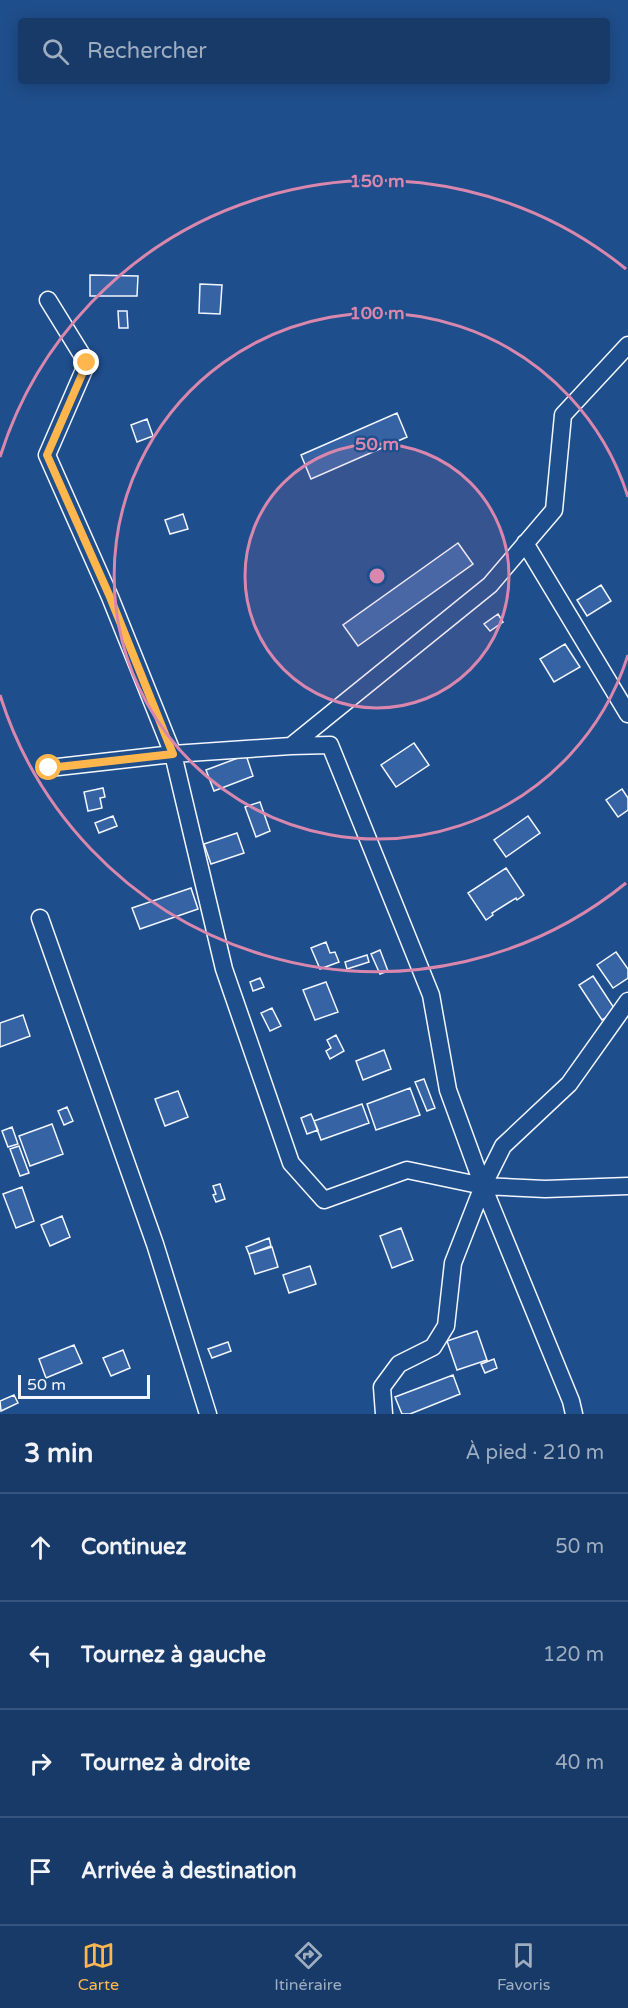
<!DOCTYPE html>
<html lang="fr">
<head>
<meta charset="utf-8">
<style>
	:root { --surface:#173a69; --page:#244571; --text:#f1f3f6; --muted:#9eadc0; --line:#36547d; --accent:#ffb74d }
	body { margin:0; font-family:"Varela Round",sans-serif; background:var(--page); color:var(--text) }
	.scale { position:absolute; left:18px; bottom:15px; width:132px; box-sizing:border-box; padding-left:6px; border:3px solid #f2f6ff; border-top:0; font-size:16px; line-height:21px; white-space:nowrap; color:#f2f6ff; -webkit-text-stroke:4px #1f4e8c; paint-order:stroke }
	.stop { position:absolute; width:18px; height:18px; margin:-14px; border:4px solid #ffb74d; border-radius:50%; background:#fff }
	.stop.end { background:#ffb74d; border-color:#fff; box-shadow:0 2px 6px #0008 }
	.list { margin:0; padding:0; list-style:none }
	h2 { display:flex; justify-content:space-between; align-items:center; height:78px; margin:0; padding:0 24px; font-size:26px }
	h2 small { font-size:20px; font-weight:400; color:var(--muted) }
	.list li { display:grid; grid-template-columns:39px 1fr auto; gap:18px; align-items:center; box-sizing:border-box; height:108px; padding:0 24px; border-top:2px solid var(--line) }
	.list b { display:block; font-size:22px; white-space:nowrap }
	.list em { font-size:20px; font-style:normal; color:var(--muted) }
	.icon { flex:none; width:33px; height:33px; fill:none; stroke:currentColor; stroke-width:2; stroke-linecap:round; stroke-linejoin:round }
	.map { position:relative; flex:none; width:628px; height:1414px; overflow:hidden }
	.search { position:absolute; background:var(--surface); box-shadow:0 3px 15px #0003; left:18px; right:18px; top:18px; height:66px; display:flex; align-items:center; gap:15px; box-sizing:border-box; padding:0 21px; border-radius:6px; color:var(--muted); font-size:22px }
	.sheet { height:510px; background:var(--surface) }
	nav { display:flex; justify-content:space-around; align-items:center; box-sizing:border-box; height:84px; border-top:2px solid var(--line); background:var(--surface); font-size:16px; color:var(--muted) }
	nav a { display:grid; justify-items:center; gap:3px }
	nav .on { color:var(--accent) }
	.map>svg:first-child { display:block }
	.building { fill:#3563a3; stroke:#f2f6ff; stroke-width:1.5 }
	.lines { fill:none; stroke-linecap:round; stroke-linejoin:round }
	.street-casing { stroke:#f2f6ff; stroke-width:19 }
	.street { stroke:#1f4e8c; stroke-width:16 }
	.route { stroke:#ffb74d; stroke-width:8 }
	.ring { fill:none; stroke:#da87ad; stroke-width:3 }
	.centre { fill:#da87ad; stroke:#1f4e8c; stroke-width:3 }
	.ring-label { font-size:18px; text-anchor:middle; font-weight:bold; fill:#da87ad; stroke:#1f4e8c; stroke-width:4.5; stroke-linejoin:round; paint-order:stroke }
</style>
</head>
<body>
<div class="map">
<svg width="628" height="1414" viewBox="0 0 628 1414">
	<rect width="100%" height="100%" fill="#1f4e8c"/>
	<path class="building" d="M 90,275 L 138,276 L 137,296 L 90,296 Z
		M 200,284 L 222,285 L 220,314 L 199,313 Z
		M 118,311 L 127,311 L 128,328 L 119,328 Z
		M 397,413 L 407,437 L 311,479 L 301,455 Z
		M 147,419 L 153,436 L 137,442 L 131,425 Z
		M 183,514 L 188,529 L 170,534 L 165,520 Z
		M 458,543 L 473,564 L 358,646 L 343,625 Z
		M 601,585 L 611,601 L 587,616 L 577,600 Z
		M 498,614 L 503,622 L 490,631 L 484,624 Z
		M 565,644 L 580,667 L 554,682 L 540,659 Z
		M 414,743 L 429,765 L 396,787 L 381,765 Z
		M 246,755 L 253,776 L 214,791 L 206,770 Z
		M 103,788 L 105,797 L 100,798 L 102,808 L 88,811 L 84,792 Z
		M 622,789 L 628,798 L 628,810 L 618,817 L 606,800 Z
		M 260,802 L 270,831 L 256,837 L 245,807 Z
		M 113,816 L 117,826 L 99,833 L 95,823 Z
		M 528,816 L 540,833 L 506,857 L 494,840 Z
		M 237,833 L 244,853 L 211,864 L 204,844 Z
		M 506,868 L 524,895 L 517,900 L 516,898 L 492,913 L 493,915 L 486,920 L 468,893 Z
		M 191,888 L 198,909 L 140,929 L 132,908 Z
		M 326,942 L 330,953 L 335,952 L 339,962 L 320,969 L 311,948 Z
		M 380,950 L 388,971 L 380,974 L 371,954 Z
		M 616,952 L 628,969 L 628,978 L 613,988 L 597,965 Z
		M 367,955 L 369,962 L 347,969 L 345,962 Z
		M 593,976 L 616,1011 L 602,1020 L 579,985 Z
		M 260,978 L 264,987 L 253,991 L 250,982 Z
		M 326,982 L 338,1012 L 315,1020 L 303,990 Z
		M 272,1008 L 281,1026 L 270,1031 L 261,1013 Z
		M 23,1015 L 30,1036 L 0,1047 L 0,1023 Z
		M 336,1035 L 344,1051 L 330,1059 L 326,1051 L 331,1048 L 327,1040 Z
		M 384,1050 L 391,1069 L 363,1080 L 356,1061 Z
		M 424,1079 L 435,1108 L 427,1111 L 415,1082 Z
		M 410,1088 L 420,1115 L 376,1130 L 367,1104 Z
		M 178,1091 L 188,1117 L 165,1126 L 155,1099 Z
		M 362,1104 L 369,1123 L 321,1140 L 314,1121 Z
		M 67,1107 L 73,1121 L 64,1125 L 58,1111 Z
		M 311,1114 L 318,1130 L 307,1134 L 301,1118 Z
		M 52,1124 L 63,1154 L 30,1166 L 19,1136 Z
		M 12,1127 L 18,1144 L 8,1147 L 2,1131 Z
		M 19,1146 L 29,1173 L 20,1176 L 10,1149 Z
		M 220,1184 L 225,1199 L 216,1202 L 213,1195 L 216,1194 L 213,1186 Z
		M 22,1187 L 34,1221 L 16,1228 L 3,1194 Z
		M 62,1216 L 70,1237 L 50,1246 L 41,1225 Z
		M 401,1228 L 413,1260 L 392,1268 L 380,1236 Z
		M 269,1238 L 271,1246 L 249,1254 L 246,1247 Z
		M 272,1247 L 278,1267 L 255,1274 L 249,1254 Z
		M 310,1266 L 316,1284 L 289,1293 L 283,1275 Z
		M 477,1331 L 487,1360 L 457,1370 L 447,1341 Z
		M 228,1342 L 231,1351 L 212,1358 L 208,1349 Z
		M 74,1345 L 82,1363 L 46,1378 L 39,1359 Z
		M 123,1350 L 130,1368 L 111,1376 L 103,1358 Z
		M 494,1359 L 497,1368 L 485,1373 L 481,1364 Z
		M 453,1375 L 460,1394 L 410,1414 L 402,1414 L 395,1397 Z
		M 14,1395 L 18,1403 L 1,1411 L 0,1401 Z"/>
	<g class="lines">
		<defs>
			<path id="street" d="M 48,300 L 87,363 L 47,455 L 110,597 L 173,754 L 224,969 L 291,1163 L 324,1200 L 407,1170 L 483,1186 L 453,1263 L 446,1326 L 433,1347 L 399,1364 L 382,1387 L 384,1414
				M 525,543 L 628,714
				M 291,746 L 330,745 L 431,995 L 448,1090 L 483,1186 L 503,1146 L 569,1084 L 628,1001
				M 49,768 L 173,754 L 291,746 L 490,585 L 554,510 L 563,415 L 628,345
				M 40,918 L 155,1244 L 208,1414
				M 574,1414 L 571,1401 L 483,1186 L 545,1189 L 628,1186"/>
		</defs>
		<use href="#street" class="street-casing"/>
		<use href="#street" class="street"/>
	</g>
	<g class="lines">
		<path class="route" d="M 49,768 L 173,754 L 110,597 L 47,455 L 87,363"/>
	</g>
	<circle cx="377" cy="576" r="132" fill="#da87ad" fill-opacity=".12"/>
	<g class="ring">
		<circle cx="377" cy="576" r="132"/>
		<path d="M628 655A263 263 0 1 1 628 497"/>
		<path d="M626 883A395 395 0 0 1 0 695M0 457A395 395 0 0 1 626 269"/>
	</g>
	<circle cx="377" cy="576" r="9" class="centre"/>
	<g class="ring-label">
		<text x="377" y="187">150 m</text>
		<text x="377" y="319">100 m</text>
		<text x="377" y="450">50 m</text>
	</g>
</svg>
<div class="scale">50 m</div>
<div class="stop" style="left:49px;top:768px"></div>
<div class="stop end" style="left:87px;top:363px"></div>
<div class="search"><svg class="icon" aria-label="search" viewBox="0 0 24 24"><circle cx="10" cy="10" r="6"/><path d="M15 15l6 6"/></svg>Rechercher</div>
</div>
<section class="sheet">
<h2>3 min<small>À pied · 210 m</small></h2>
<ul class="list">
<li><svg class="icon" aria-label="ahead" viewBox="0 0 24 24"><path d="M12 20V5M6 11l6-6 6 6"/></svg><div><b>Continuez</b></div><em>50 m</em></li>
<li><svg class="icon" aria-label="left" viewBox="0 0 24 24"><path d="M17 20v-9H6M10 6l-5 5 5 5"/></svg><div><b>Tournez à gauche</b></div><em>120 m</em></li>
<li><svg class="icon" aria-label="right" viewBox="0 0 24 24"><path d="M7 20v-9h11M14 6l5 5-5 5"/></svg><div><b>Tournez à droite</b></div><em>40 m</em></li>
<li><svg class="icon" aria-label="arrive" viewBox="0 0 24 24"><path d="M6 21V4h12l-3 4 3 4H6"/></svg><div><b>Arrivée à destination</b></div></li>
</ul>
</section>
<nav>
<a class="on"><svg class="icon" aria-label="map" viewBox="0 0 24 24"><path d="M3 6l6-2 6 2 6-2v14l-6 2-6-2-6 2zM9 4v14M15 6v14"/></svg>Carte</a>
<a><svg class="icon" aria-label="directions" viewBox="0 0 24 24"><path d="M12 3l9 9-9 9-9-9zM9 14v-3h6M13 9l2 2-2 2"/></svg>Itinéraire</a>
<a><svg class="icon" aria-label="saved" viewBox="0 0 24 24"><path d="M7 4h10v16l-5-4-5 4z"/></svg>Favoris</a>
</nav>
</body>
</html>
